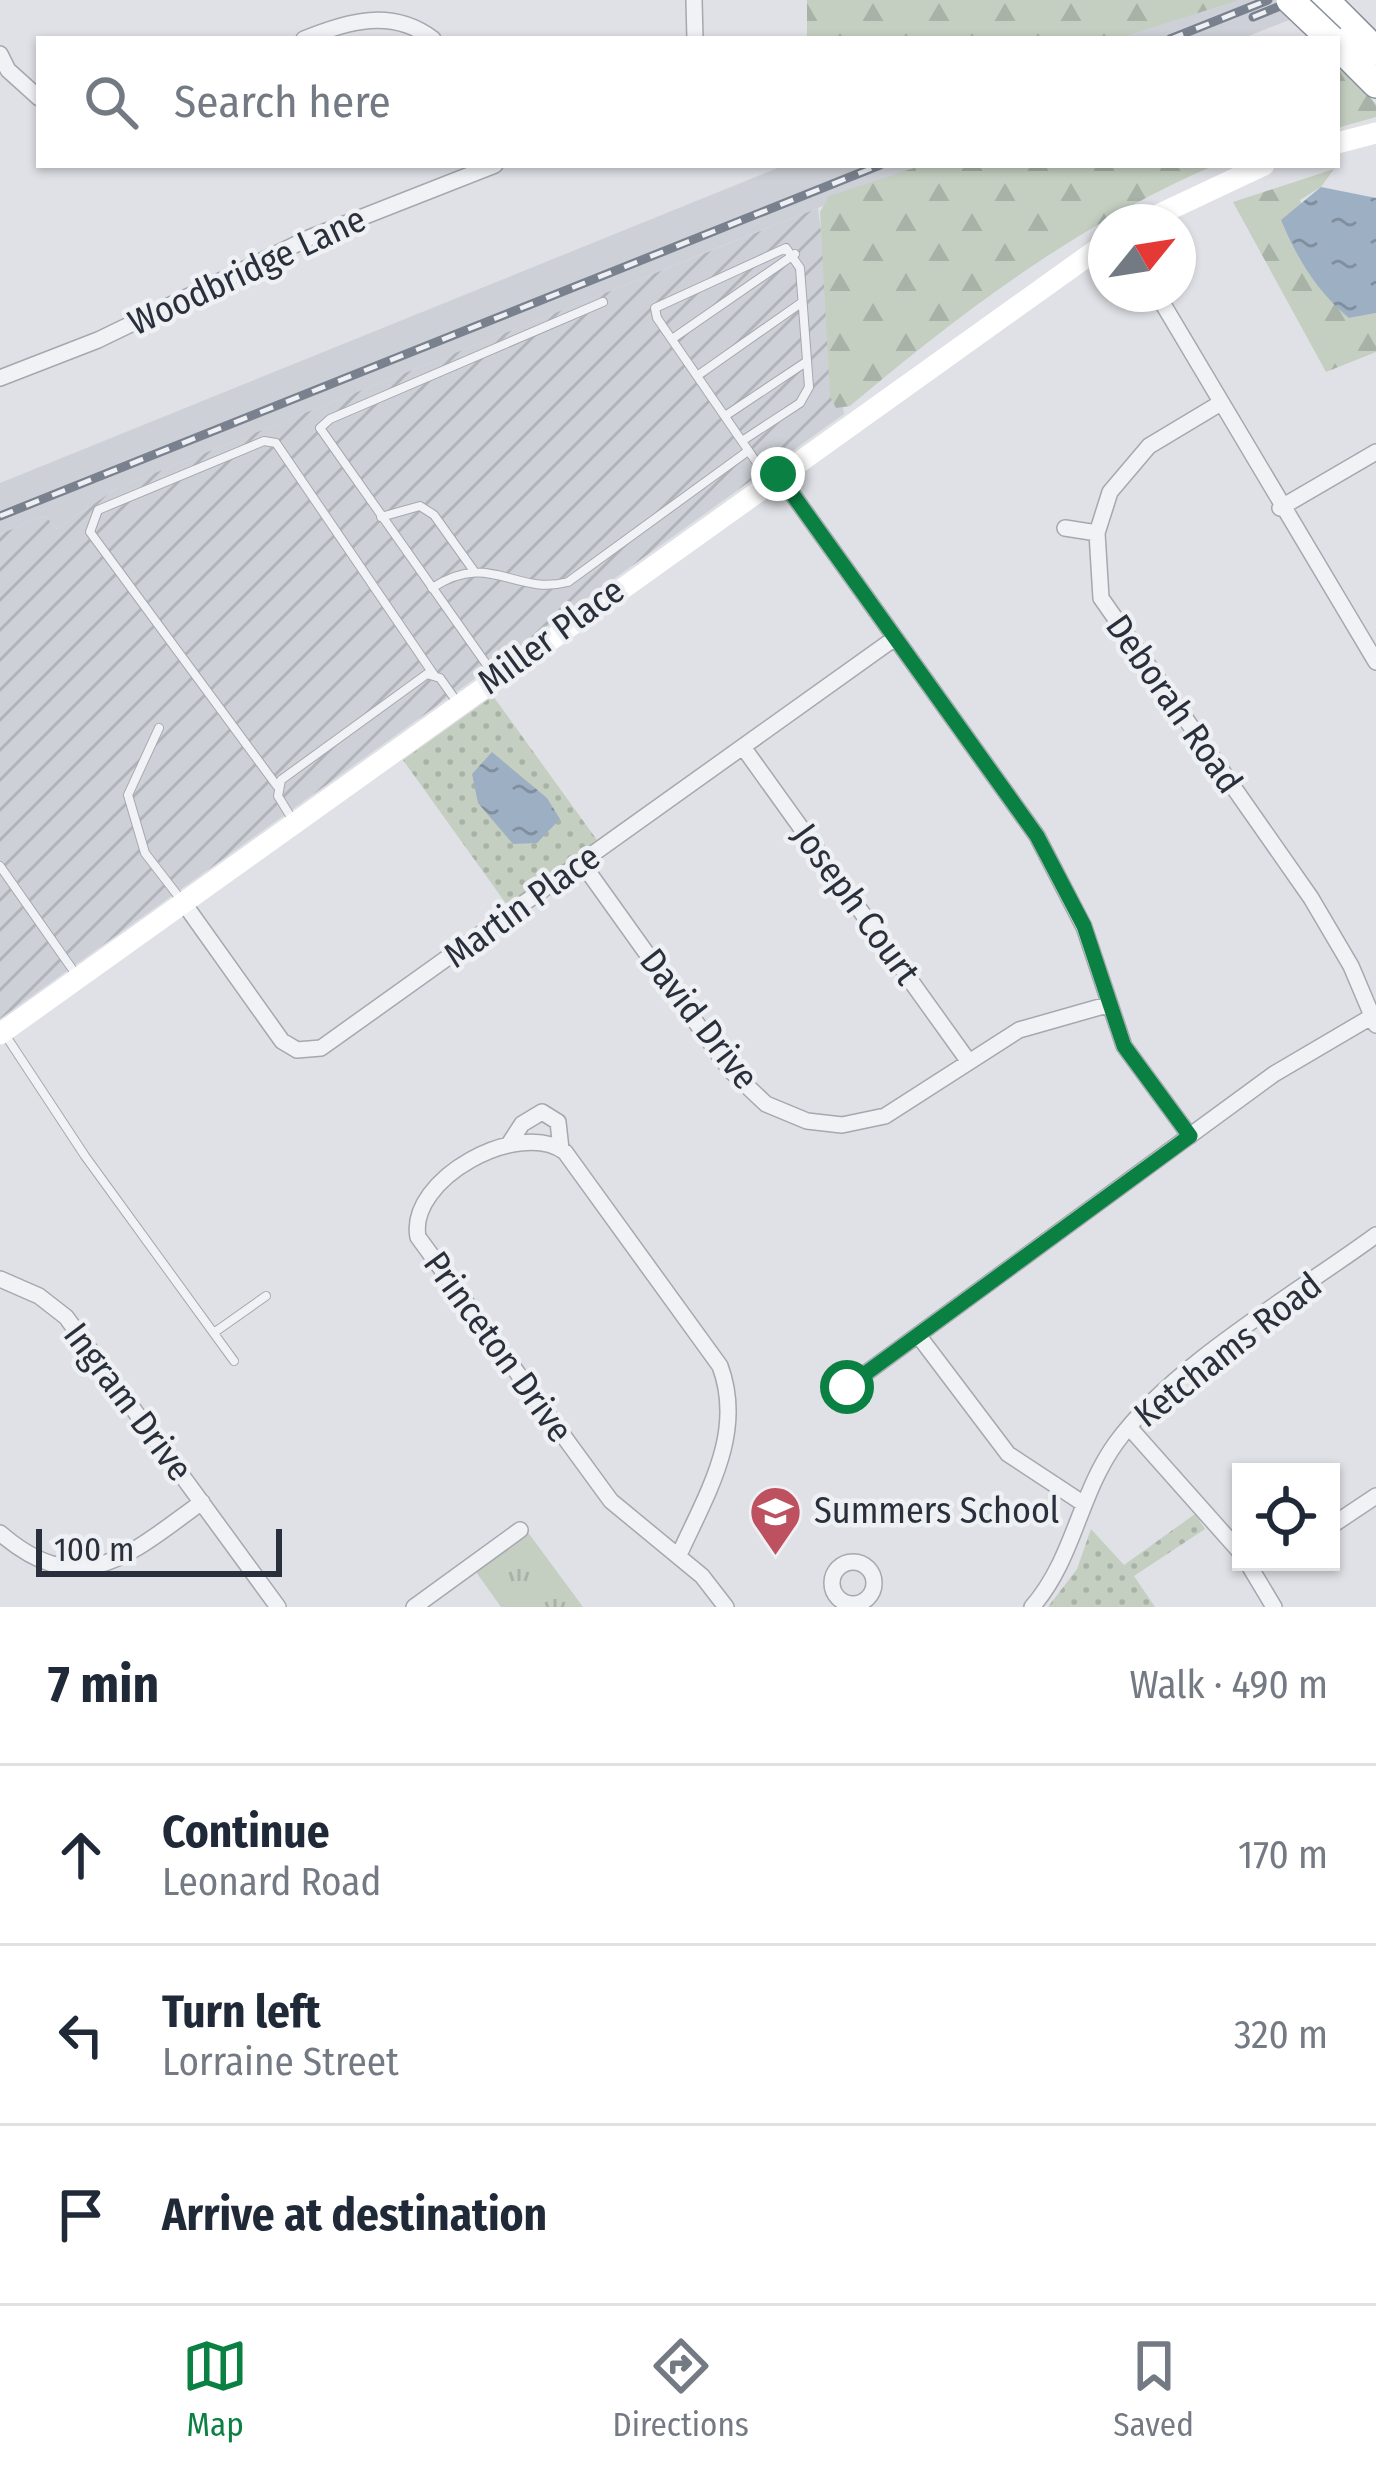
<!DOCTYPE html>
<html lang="en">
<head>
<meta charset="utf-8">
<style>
	:root { --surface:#fff; --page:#f2f2f3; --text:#1f2937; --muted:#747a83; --line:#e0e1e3; --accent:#0b8043 }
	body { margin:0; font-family:"Fira Sans Condensed",sans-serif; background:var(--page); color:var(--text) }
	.controls { position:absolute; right:36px; bottom:36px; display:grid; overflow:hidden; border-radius:0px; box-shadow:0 3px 9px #0004 }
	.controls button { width:108px; height:108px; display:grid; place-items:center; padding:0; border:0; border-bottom:3px solid var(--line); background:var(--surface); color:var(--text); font:60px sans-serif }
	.compass { position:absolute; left:1088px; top:204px; width:108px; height:108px; border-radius:50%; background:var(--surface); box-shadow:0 3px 9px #0004; rotate:60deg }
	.scale { position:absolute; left:36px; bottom:30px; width:246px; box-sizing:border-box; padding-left:12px; border:6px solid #29303b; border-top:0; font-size:33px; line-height:42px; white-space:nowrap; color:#29303b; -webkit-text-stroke:9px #eef0f4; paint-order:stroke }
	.stop { position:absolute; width:36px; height:36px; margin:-27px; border:9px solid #0b8043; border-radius:50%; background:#fff }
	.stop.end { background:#0b8043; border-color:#fff; box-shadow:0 3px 12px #0008 }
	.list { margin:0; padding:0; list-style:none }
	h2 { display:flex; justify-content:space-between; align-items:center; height:156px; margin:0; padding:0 48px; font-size:51px }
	h2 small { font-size:39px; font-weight:400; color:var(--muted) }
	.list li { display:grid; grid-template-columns:78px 1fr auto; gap:36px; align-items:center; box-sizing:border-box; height:180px; padding:0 48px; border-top:3px solid var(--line) }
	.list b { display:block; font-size:45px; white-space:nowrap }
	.list p { margin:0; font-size:39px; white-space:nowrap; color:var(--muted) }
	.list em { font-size:39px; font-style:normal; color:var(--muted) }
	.icon { flex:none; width:66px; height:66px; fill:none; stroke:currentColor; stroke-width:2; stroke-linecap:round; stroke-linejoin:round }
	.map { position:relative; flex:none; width:1376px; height:1607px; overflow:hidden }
	.search { position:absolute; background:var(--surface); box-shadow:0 3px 9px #0004; left:36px; right:36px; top:36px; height:132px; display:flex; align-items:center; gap:30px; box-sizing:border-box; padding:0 42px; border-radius:0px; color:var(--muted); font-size:45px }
	.sheet { height:696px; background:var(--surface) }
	nav { display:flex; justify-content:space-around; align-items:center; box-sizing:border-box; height:168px; border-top:3px solid var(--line); background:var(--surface); font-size:33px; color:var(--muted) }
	nav a { display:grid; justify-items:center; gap:6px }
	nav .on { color:var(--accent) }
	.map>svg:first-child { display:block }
	.built { fill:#cdd1d7 }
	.industrial { fill:url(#industrial-furrows) }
	.grass { fill:url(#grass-dots) }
	.forest { fill:url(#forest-firs) }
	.park { fill:url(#park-tufts) }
	.water { fill:url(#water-ripples) }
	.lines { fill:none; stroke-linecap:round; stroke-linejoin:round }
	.lane-casing { stroke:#a5a8af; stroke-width:10 }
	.street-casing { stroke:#a5a8af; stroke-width:18 }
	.highway-casing { stroke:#888f9b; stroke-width:30 }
	.lane { stroke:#f1f2f5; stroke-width:8 }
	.street { stroke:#f1f2f5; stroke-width:15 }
	.secondary { stroke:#fff; stroke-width:21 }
	.highway { stroke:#fff; stroke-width:27 }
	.rail-casing { stroke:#7a818e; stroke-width:9 }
	.rail { stroke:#eef0f4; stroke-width:4.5; stroke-dasharray:14; stroke-linecap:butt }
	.highway-bridge-casing { stroke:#888f9b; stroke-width:30; stroke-linecap:butt }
	.highway-bridge { stroke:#fff; stroke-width:27 }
	.route { stroke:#0b8043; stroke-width:15 }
	.labels { text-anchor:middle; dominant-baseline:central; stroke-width:9; stroke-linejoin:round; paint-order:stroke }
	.street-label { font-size:36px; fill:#29303b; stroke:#eef0f4 }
	.poi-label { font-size:36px; fill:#29303b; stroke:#eef0f4; text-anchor:start }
</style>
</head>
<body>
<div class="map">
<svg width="1376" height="1607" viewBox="0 0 1376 1607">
	<defs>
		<pattern id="industrial-furrows" width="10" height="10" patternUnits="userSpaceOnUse" patternTransform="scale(3)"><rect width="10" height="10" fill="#cdd1d7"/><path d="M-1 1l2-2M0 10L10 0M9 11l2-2" fill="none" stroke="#b0b4b9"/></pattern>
		<pattern id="grass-dots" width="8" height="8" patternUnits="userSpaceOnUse" patternTransform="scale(3)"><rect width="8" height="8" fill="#c4cfc1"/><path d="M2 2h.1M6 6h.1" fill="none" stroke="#a8b2a7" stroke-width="1.8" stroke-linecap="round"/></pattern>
		<pattern id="forest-firs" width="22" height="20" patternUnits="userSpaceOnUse" patternTransform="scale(3)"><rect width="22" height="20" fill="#c4cfc1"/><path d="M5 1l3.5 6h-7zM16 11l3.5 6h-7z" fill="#a8b2a7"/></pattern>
		<pattern id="park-tufts" width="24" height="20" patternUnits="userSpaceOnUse" patternTransform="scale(3)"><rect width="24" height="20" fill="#c4cfc1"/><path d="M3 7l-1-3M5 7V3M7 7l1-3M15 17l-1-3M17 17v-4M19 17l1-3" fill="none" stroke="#a8b2a7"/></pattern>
		<pattern id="water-ripples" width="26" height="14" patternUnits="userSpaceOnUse" patternTransform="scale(3)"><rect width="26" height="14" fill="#9dafc2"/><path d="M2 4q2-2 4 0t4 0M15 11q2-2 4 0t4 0" fill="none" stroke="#808f9f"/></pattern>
	</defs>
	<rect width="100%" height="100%" fill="#dfe1e6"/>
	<path class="built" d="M 1214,0 L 1340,0 L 1241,39 L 1101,39 Z
		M 785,165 L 925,165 L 117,488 L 57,529 L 45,516 L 0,534 L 0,483 Z"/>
	<path class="industrial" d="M 818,208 L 844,414 L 0,1019 L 0,534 L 45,516 L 57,529 L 117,488 Z"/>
	<path class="grass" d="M 493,696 L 597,840 L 507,905 L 403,760 Z
		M 1195,1514 L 1205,1529 L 1134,1576 L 1155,1607 L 1048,1607 L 1077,1569 L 1091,1529 L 1124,1565 Z"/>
	<path class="forest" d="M 807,0 L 1239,0 L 1116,39 L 807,39 Z
		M 1337,62 L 1376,104 L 1376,117 L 1337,128 Z
		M 923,165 L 1215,165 C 1080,223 962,311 850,406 L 836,408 L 830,396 L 820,212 L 829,196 Z
		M 1334,169 L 1321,187 L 1300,200 L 1349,318 L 1376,313 L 1376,352 L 1326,372 L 1233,202 Z"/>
	<path class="park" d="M 524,1527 L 583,1607 L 501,1607 L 471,1565 Z"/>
	<path class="water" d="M 1321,187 L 1376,198 L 1376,313 L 1349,318 C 1316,290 1298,260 1281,220 Z
		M 492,752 L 547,798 L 560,819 L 537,843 L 513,844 L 478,803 L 472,774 Z"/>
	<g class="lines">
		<defs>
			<path id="lane" d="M 672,339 L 795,254
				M 697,376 L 801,303
				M 725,416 L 806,362
				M 742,441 L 800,403 L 809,387 L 800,268 L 786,248 L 655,308 L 657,318 L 768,479
				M 381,517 L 420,506 L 434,515 L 474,571
				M 432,588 C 490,550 514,596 568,582 L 748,451
				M 494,675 L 320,428 L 330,419 L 603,302
				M 159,728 L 128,795 L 145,853 L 182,901
				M 277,786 L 90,532 L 98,510 L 264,441 L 276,443 L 434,675
				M 294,822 L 278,796 L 281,780 L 427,674 L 440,678 L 457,702
				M 0,866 L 75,973
				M 4,1033 L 85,1156 L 234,1361
				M 215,1332 L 266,1296"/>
			<path id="street" d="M 694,0 L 695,39
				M 304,39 C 348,21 392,8 433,39
				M 0,54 L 8,70 L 39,98
				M 1157,294 L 1376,662
				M 0,378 L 98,340 L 309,238 L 495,165
				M 1219,404 L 1149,446 L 1110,492 L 1097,533 L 1101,598 L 1311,898 L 1351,966 L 1376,1025
				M 778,474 L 1037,836 L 1084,927 L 1124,1046 L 1190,1136
				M 1280,508 L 1376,452
				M 1065,528 L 1097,533
				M 743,747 L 969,1062
				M 582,863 L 730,1070 L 766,1104 L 807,1121 L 842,1125 L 885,1116 L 1019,1030 L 1107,1005
				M 183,902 L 282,1041 L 297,1050 L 321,1048 L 895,638
				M 509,1144 L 522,1124 L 542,1112 L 558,1122 L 561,1149
				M 0,1279 L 39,1296 L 66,1317 L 278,1607
				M 918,1335 L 1008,1454 L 1084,1504
				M 847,1387 L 1274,1074 L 1371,1017
				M 1129,1427 L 1241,1553
				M 1331,1526 L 1376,1496
				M 0,1533 C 81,1603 130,1554 202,1502
				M 679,1555 C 707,1493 745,1433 720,1366 L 565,1152 C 520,1118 407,1179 418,1237 L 611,1501 L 702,1576 L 726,1607
				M 1247,1562 L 1274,1607
				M832 1583a21 21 0 1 1 42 0a21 21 0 1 1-42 0Z
				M 414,1607 L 520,1530
				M 1032,1607 C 1074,1559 1079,1494 1116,1443 C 1172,1365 1297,1293 1376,1235"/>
			<path id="highway" d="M 1325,0 L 1376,51
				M 1337,45 L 1376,84"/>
		</defs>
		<use href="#lane" class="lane-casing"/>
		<use href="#street" class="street-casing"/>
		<use href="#highway" class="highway-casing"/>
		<use href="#lane" class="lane"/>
		<use href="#street" class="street"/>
		<path class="secondary" d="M 1337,143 L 1376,133
			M 1143,222 L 1264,165
			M 0,1034 L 1106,243"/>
		<use href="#highway" class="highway"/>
		<defs>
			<path id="rail" d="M 1253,17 L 1295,0
				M 1170,39 L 1268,0
				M 0,516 L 880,165"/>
		</defs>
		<use href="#rail" class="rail-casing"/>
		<use href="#rail" class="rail"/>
		<defs>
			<path id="highway-bridge" d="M 1290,0 L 1331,39"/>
		</defs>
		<use href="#highway-bridge" class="highway-bridge-casing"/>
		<use href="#highway-bridge" class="highway-bridge"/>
	</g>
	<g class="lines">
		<path class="route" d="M 778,474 L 1037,836 L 1084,926 L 1124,1046 L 1190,1136 L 847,1387"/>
	</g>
	<defs>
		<symbol id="school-pin" viewBox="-11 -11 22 30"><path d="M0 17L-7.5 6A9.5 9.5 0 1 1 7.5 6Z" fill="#be515f" stroke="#eef0f4"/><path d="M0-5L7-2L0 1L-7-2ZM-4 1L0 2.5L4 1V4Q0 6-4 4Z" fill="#fff"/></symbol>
	</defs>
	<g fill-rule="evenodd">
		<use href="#school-pin" x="746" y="1482" width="59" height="81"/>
	</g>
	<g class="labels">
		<g class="street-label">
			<text transform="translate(247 271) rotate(-25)">Woodbridge Lane</text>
			<text transform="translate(551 636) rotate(-36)">Miller Place</text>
			<text transform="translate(1174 704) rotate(55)">Deborah Road</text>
			<text transform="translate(856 904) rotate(54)">Joseph Court</text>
			<text transform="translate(522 906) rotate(-36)">Martin Place</text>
			<text transform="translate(699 1019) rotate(52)">David Drive</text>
			<text transform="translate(498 1347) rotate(54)">Princeton Drive</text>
			<text transform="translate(1228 1350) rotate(-38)">Ketchams Road</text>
			<text transform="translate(128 1402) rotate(53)">Ingram Drive</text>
		</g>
		<g class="poi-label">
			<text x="814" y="1511">Summers School</text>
		</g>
	</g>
</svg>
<div class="controls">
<button><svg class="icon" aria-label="locate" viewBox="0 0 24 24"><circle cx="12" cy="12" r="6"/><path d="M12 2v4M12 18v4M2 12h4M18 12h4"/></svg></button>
</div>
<svg class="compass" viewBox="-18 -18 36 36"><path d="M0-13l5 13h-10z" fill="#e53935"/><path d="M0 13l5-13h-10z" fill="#747a83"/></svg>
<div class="scale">100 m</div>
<div class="stop" style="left:847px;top:1387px"></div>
<div class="stop end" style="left:778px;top:474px"></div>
<div class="search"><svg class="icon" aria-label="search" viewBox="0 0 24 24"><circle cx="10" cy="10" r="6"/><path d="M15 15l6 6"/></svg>Search here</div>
</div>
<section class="sheet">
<h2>7 min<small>Walk · 490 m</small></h2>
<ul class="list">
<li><svg class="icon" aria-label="ahead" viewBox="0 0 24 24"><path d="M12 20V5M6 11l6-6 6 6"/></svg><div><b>Continue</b><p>Leonard Road</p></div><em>170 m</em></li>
<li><svg class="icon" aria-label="left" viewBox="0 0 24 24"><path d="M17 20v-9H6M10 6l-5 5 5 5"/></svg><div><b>Turn left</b><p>Lorraine Street</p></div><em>320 m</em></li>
<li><svg class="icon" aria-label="arrive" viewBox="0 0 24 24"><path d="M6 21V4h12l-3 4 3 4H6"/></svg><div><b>Arrive at destination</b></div></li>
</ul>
</section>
<nav>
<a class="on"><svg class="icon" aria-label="map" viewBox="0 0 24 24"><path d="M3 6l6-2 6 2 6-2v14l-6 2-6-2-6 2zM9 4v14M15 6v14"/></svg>Map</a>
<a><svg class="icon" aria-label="directions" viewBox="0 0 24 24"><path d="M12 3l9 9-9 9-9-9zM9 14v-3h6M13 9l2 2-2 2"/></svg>Directions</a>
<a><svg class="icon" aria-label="saved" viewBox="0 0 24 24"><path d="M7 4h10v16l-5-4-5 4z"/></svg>Saved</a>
</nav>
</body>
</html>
